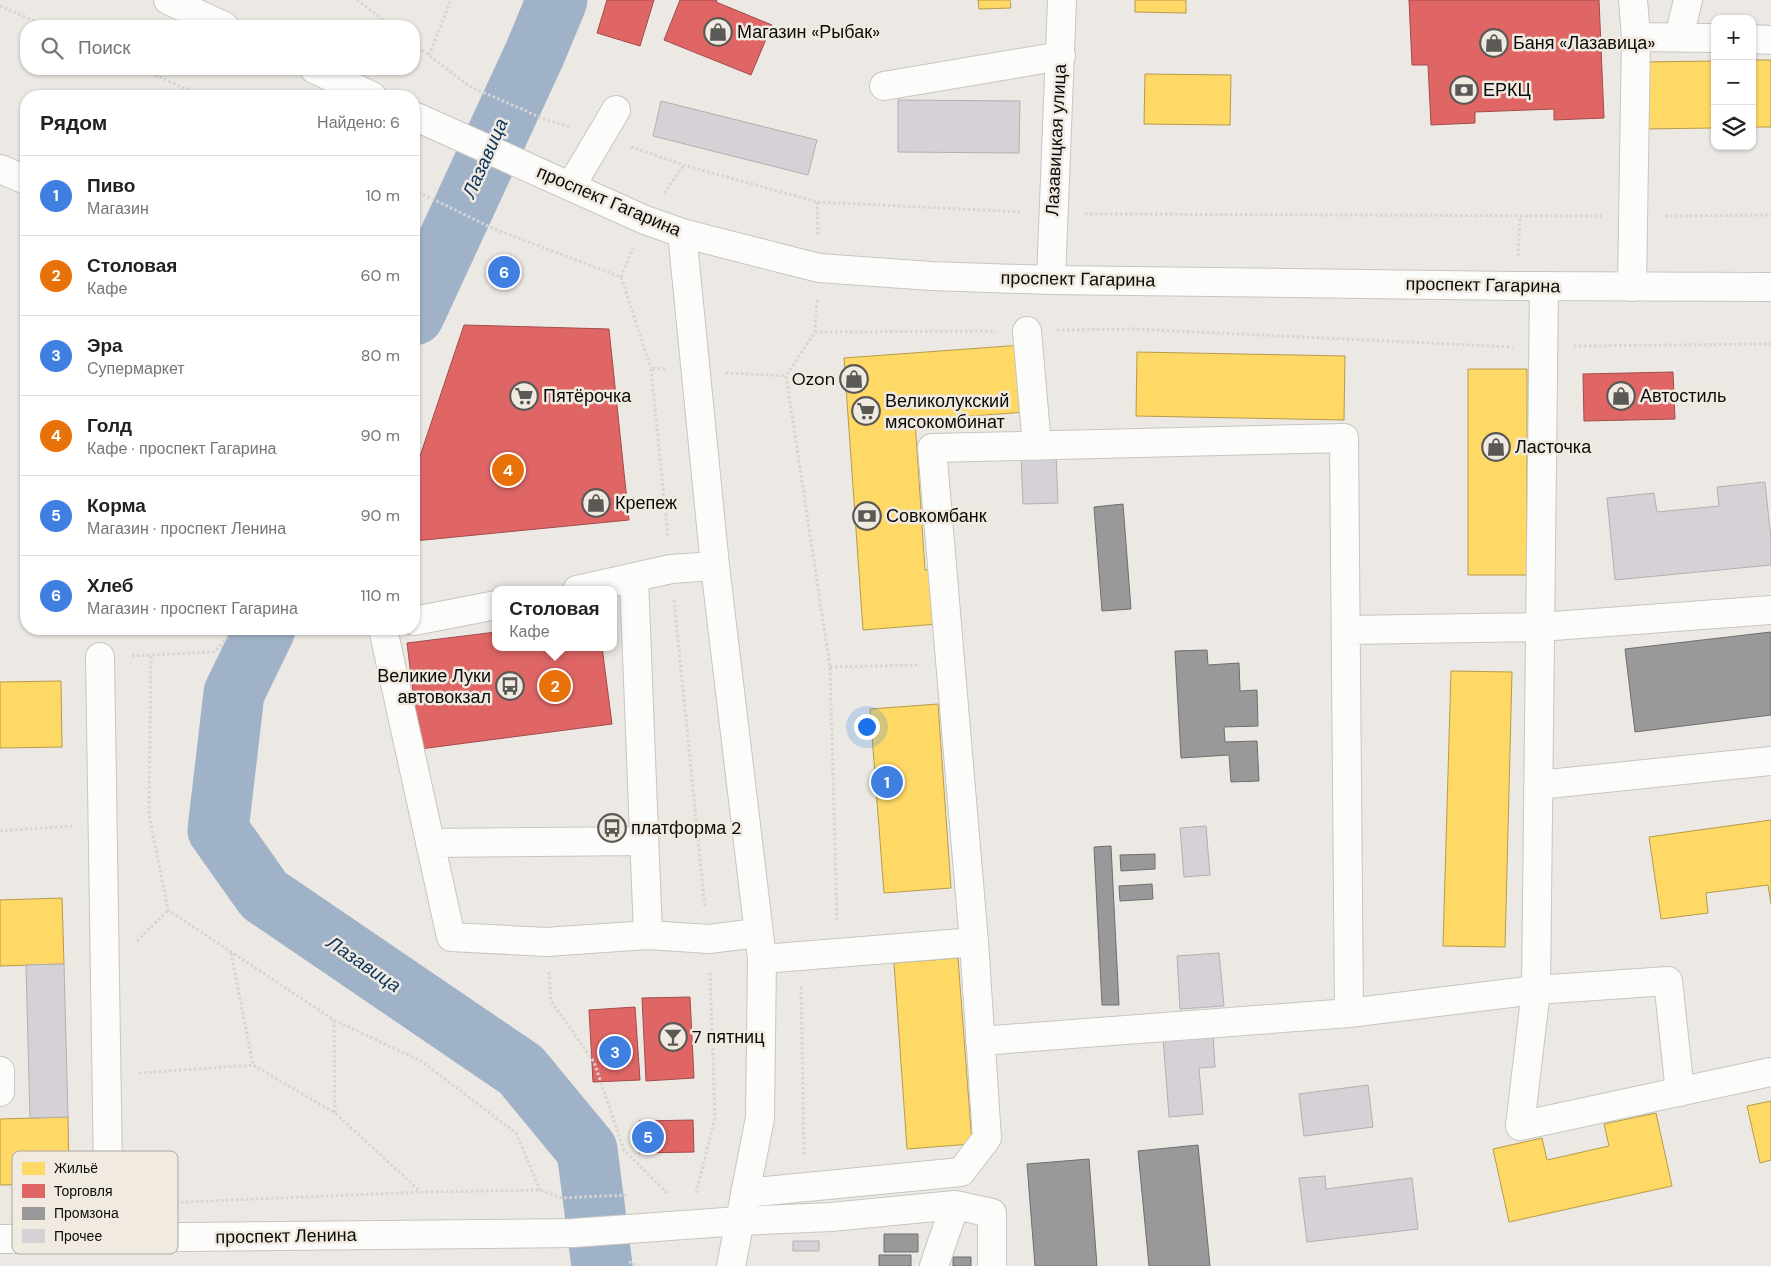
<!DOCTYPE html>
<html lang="ru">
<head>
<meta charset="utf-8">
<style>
	:root { --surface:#fff; --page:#f6f6f6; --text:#222; --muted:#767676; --line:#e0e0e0; --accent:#5b5956 }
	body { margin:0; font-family:"DM Sans",sans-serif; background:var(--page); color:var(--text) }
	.controls { position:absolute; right:15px; top:15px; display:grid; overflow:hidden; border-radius:10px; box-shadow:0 1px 4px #0004 }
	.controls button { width:45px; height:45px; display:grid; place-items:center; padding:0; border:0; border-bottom:1px solid var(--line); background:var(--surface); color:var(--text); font:25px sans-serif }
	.you { position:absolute; left:866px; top:726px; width:18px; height:18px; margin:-12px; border:4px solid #fff; border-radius:50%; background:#1a73e8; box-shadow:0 0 0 8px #1a73e833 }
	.badge { display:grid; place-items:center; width:32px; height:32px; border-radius:50%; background:var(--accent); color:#fff; font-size:16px; font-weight:700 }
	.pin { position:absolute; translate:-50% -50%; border:2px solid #fff; box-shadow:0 1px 5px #0006 }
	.popup { position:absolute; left:492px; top:586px; width:125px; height:65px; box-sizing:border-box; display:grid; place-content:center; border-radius:10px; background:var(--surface); filter:drop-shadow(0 1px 4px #0005); font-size:16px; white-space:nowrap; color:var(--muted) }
	.popup b { font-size:19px; color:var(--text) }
	.popup::after { content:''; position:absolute; left:50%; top:100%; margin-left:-10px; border:10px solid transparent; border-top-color:var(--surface) }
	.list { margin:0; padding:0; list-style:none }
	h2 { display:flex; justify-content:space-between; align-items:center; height:65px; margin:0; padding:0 20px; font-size:21px }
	h2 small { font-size:16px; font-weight:400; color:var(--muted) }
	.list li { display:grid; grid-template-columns:32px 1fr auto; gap:15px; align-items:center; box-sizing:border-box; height:80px; padding:0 20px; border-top:1px solid var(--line) }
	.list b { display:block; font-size:19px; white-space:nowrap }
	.list p { margin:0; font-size:16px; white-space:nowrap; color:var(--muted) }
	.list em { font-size:16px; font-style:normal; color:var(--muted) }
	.icon { flex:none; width:28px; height:28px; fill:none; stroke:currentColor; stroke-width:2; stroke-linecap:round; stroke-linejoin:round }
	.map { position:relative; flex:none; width:1771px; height:1266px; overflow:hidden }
	.search { position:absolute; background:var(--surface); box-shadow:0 1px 4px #0004; left:20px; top:20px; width:400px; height:55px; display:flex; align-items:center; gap:12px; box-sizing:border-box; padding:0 18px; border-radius:20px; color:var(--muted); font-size:19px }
	.panel { position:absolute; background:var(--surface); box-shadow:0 1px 4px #0004; left:20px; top:90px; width:400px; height:545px; border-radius:20px }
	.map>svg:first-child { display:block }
	.homes { fill:#ffd966; stroke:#b69b4a }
	.shops { fill:#e06666; stroke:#a14b4a }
	.industry { fill:#999; stroke:#6f6e6e }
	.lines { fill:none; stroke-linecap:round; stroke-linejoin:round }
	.river { stroke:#a0b2c8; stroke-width:61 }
	.building { fill:#d5d1d6; stroke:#b2b0af }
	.minor-casing { stroke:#c8c5c2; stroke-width:30 }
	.major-casing { stroke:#c8c5c2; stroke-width:30 }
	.path { stroke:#d6d5d3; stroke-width:3; stroke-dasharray:2.5 2.5; stroke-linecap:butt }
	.minor { stroke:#fcfcfb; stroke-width:28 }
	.major { stroke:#fcfcfb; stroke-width:28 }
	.labels { text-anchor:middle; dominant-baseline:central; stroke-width:5; stroke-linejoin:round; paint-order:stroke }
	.poi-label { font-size:18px; fill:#0d0b09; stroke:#f0eae1; text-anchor:start }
	.street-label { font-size:18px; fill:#0d0b09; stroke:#f0eae1 }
	.water-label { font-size:19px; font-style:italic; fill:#0a355f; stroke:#f0eae1 }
	.key { fill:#f0eae1; stroke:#aca7a0; stroke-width:1 }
	.key-label { font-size:14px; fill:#0d0b09 }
</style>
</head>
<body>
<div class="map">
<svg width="1771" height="1266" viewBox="0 0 1771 1266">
	<rect width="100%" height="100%" fill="#ece9e4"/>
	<path class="homes" d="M 978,0 L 1010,0 L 1011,8 L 979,9 Z
		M 1135,0 L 1186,0 L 1186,13 L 1135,12 Z
		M 1752,60 L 1771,60 L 1771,127 L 1752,127 Z
		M 1715,61 L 1715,128 L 1643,129 L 1642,62 Z
		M 1145,74 L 1231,75 L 1230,125 L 1144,124 Z
		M 1022,345 L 1027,412 L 915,420 L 925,570 L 934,569 L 938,624 L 863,630 L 844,358 Z
		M 1137,352 L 1345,356 L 1344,420 L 1136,416 Z
		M 1468,369 L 1527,369 L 1527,575 L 1468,575 Z
		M 1451,671 L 1512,672 L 1505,947 L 1443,946 Z
		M 61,681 L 62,747 L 0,748 L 0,682 Z
		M 938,704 L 951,888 L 884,893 L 870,709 Z
		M 1771,820 L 1771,904 L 1768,885 L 1706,893 L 1708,913 L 1661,919 L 1649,837 Z
		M 62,898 L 64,964 L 0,966 L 0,900 Z
		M 958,958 L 972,1144 L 907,1149 L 894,963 Z
		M 1771,1101 L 1771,1160 L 1760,1163 L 1747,1106 Z
		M 1656,1113 L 1672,1186 L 1509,1222 L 1493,1149 L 1542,1138 L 1547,1160 L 1609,1146 L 1604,1124 Z
		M 68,1117 L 69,1184 L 0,1185 L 0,1119 Z"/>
	<path class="shops" d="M 607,0 L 654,0 L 640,46 L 597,33 Z
		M 680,0 L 717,0 L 716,2 L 772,25 L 751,75 L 664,40 Z
		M 1409,0 L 1599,0 L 1604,118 L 1554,120 L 1554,109 L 1475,112 L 1475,123 L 1431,125 L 1428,65 L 1412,65 Z
		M 464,325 L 609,329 L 629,520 L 414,541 L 414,474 Z
		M 1673,372 L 1675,419 L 1584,421 L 1583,374 Z
		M 496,632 L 496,647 L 602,647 L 612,724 L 420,749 L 407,643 Z
		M 690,997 L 694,1078 L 646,1081 L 642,998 Z
		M 635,1007 L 640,1080 L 593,1082 L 589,1010 Z
		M 693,1120 L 694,1152 L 639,1153 L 639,1121 Z"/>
	<path class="industry" d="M 1123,504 L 1131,609 L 1102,611 L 1094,507 Z
		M 1771,632 L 1771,715 L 1635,732 L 1625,649 Z
		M 1207,650 L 1208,665 L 1239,663 L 1240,691 L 1257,690 L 1258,726 L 1224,727 L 1225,742 L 1257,741 L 1259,781 L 1231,782 L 1229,755 L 1181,758 L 1175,651 Z
		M 1111,846 L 1119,1005 L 1102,1005 L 1094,847 Z
		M 1155,854 L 1155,869 L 1121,871 L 1120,855 Z
		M 1152,884 L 1153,899 L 1120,901 L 1119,886 Z
		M 1198,1145 L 1210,1266 L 1149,1266 L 1138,1151 Z
		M 1089,1159 L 1097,1266 L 1035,1266 L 1027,1164 Z
		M 884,1234 L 918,1234 L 918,1252 L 884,1252 Z
		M 879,1255 L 911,1255 L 911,1266 L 879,1266 Z
		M 953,1257 L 971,1257 L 971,1266 L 953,1266 Z"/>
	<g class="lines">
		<path class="river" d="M 414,315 L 535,53 L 557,0
			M 265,629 L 234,693 L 218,830 L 264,895 L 521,1070 L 587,1150 L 602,1266"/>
	</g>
	<path class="building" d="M 898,100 L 1020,101 L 1019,153 L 898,152 Z
		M 661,101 L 817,140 L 808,175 L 653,136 Z
		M 1056,454 L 1058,503 L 1023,504 L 1021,456 Z
		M 1765,482 L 1771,540 L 1771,565 L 1615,580 L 1607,498 L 1654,493 L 1657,512 L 1719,506 L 1717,487 Z
		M 1206,826 L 1210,875 L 1184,877 L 1180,828 Z
		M 1219,953 L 1224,1006 L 1180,1009 L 1177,956 Z
		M 64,964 L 68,1117 L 30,1118 L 26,965 Z
		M 1213,1034 L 1215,1067 L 1199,1068 L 1203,1114 L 1169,1117 L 1163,1037 Z
		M 1368,1085 L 1373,1127 L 1304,1136 L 1299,1094 Z
		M 1325,1176 L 1326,1189 L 1412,1178 L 1418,1229 L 1307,1242 L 1299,1178 Z
		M 793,1241 L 819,1241 L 819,1251 L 793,1251 Z"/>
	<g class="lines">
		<defs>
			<path id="minor" d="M 1636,37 L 1715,38
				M 1679,37 L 1688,0
				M 1752,39 L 1771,40
				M 884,86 L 1061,56
				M 0,169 L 26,180
				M 571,186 L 616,110
				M 1051,280 L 1062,0
				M 1544,286 L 1536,990 L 1520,1126 L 1771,1072
				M 1632,287 L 1636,37 L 1633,0
				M 1027,331 L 1037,446
				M 634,579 L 648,935
				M 577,590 L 671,569 L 715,566
				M 414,621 L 496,605
				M 383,629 L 451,937 L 546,942 L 648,935 L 709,939 L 757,933
				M 1346,630 L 1540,627 L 1771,610
				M 100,657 L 109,1237
				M 1538,785 L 1771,761
				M 430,843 L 644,841
				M 762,959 L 974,942
				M 980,1041 L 1349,1013 L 1536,990 L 1668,981 L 1680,1092
				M 0,1071 L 0,1092
				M 745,1193 L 961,1172 L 987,1138 L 974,942 L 932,448 L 1344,438 L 1349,1013
				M 955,1205 L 992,1213 L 992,1266
				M 739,1221 L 831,1217 L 955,1205 L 934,1266"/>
			<path id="major" d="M 168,0 L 224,26
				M 314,69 L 372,96
				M 414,116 L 645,220 L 682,233 L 819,268 L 931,276 L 1051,280 L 1516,286 L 1771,287
				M 682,233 L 715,566 L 762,959 L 760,1118 L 731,1266
				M 0,1239 L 573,1233 L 739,1221"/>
		</defs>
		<use href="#minor" class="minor-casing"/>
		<use href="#major" class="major-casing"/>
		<path class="path" d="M 357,0 L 391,26
			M 0,6 L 46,26
			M 414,44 L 469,86 L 544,119 L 570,127
			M 429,55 L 451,0
			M 141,69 L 202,96
			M 631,147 L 684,165 L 817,202 L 1022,212
			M 414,190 L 494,229 L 621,277 L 651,368
			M 664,193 L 684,165
			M 817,202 L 818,236
			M 1085,214 L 1602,216
			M 1665,216 L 1771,215
			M 1518,256 L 1520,216
			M 621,277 L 633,248
			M 817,300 L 815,332 L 786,376 L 830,667 L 837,922
			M 1057,330 L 1134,329 L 1513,347
			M 815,332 L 996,331
			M 1574,346 L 1771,344
			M 665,369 L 651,368 L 668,537
			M 726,373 L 786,376
			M 674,600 L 705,908
			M 234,629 L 215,652 L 151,655 L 149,815 L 168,910 L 334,1020 L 421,1061 L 516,1133 L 540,1190
			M 132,656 L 151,655
			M 830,667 L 919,665
			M 0,831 L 72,826
			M 137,941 L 168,910
			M 231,953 L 253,1065
			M 549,972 L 551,1001 L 594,1062 L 624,1150 L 668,1194
			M 801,987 L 804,1155
			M 334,1020 L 335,1113
			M 139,1073 L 253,1065 L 335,1113 L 421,1192
			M 696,1193 L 715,1118 L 710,971
			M 161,1203 L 422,1192 L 540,1190 L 562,1198 L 626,1195
			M 629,1262 L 640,1266"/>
		<use href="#minor" class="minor"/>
		<use href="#major" class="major"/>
	</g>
	<defs>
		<symbol id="shop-ring" viewBox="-11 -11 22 22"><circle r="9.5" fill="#f0eae1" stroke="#5b5956" stroke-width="1.5"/><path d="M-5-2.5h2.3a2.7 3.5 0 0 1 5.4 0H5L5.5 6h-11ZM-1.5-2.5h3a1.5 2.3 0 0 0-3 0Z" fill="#5b5956"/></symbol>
		<symbol id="bank-ring" viewBox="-11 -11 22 22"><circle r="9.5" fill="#f0eae1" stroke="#5b5956" stroke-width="1.5"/><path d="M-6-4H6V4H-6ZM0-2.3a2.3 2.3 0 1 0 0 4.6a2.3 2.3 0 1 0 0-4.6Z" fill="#5b5956"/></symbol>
		<symbol id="supermarket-ring" viewBox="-11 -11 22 22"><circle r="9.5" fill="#f0eae1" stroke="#5b5956" stroke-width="1.5"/><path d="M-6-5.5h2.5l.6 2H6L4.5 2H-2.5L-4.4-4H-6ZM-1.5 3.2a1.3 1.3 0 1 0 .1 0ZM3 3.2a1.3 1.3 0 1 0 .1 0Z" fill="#5b5956"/></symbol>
		<symbol id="bus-ring" viewBox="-11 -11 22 22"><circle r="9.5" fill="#f0eae1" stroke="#5b5956" stroke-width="1.5"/><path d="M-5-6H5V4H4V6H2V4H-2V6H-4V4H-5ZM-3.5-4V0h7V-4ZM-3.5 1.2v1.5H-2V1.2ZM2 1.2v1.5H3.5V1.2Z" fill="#5b5956"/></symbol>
		<symbol id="bar-ring" viewBox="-11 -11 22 22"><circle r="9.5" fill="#f0eae1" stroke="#5b5956" stroke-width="1.5"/><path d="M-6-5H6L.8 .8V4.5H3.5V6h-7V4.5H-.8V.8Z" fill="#5b5956"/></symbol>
	</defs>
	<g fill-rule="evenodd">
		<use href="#shop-ring" x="702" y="16" width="32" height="32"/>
		<use href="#shop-ring" x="1478" y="27" width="32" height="32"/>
		<use href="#bank-ring" x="1448" y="74" width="32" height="32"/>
		<use href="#shop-ring" x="838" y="363" width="32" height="32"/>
		<use href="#supermarket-ring" x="508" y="380" width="32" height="32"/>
		<use href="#shop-ring" x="1605" y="380" width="32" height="32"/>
		<use href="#supermarket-ring" x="850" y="395" width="32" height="32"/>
		<use href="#shop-ring" x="1480" y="431" width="32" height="32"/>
		<use href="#shop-ring" x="580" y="487" width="32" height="32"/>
		<use href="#bank-ring" x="851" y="500" width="32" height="32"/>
		<use href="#bus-ring" x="494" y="670" width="32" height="32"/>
		<use href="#bus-ring" x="596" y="812" width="32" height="32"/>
		<use href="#bar-ring" x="657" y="1021" width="32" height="32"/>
	</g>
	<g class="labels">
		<g class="poi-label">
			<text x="737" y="32">Магазин «Рыбак»</text>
			<text x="1513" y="43">Баня «Лазавица»</text>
			<text x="1483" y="90">ЕРКЦ</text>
			<text x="835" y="379" text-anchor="end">Ozon</text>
			<text x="543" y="396">Пятёрочка</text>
			<text x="1640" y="396">Автостиль</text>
			<text x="885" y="401">Великолукский<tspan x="885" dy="21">мясокомбинат</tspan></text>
			<text x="1515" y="447">Ласточка</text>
			<text x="615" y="503">Крепеж</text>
			<text x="886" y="516">Совкомбанк</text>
			<text x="491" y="676" text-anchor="end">Великие Луки<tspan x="491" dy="21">автовокзал</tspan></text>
			<text x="631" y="828">платформа 2</text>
			<text x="692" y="1037">7 пятниц</text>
		</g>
		<g class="street-label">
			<text transform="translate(1056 140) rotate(-87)">Лазавицкая улица</text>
			<text transform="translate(609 201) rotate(23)">проспект Гагарина</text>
			<text transform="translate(1078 279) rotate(1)">проспект Гагарина</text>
			<text transform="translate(1483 285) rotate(1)">проспект Гагарина</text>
			<text transform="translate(286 1236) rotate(-1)">проспект Ленина</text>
		</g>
		<g class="water-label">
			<text transform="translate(485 158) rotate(-66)">Лазавица</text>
			<text transform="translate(364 964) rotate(34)">Лазавица</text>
		</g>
	</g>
	<rect x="12" y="1151" width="166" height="103" rx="8" class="key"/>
	<rect x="22" y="1162" width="23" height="13" fill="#ffd966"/>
	<rect x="22" y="1184" width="23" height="14" fill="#e06666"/>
	<rect x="22" y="1207" width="23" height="13" fill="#999"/>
	<rect x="22" y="1229" width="23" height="14" fill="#d5d1d6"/>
	<g class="key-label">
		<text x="54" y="1173">Жильё</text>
		<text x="54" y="1196">Торговля</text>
		<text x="54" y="1218">Промзона</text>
		<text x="54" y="1241">Прочее</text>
	</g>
</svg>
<div class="controls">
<button>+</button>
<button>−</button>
<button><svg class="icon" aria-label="layers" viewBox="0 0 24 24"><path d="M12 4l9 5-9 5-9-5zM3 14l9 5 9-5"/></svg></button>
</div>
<div class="you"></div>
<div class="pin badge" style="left:887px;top:782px;background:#3f7fe0">1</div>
<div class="pin badge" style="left:555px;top:686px;background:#e8710a">2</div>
<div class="popup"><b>Столовая</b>Кафе</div>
<div class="pin badge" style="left:615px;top:1052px;background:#3f7fe0">3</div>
<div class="pin badge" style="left:508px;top:470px;background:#e8710a">4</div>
<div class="pin badge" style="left:648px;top:1137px;background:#3f7fe0">5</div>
<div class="pin badge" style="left:504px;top:272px;background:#3f7fe0">6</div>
<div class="search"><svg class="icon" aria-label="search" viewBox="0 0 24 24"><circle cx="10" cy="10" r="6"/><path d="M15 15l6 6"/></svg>Поиск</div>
<section class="panel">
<h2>Рядом<small>Найдено: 6</small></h2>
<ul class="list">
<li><span class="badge" style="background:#3f7fe0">1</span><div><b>Пиво</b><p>Магазин</p></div><em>10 m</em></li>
<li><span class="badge" style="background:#e8710a">2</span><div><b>Столовая</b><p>Кафе</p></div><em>60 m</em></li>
<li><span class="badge" style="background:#3f7fe0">3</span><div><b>Эра</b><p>Супермаркет</p></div><em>80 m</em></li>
<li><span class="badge" style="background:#e8710a">4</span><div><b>Голд</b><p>Кафе · проспект Гагарина</p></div><em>90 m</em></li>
<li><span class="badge" style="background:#3f7fe0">5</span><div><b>Корма</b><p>Магазин · проспект Ленина</p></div><em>90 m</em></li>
<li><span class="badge" style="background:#3f7fe0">6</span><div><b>Хлеб</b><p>Магазин · проспект Гагарина</p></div><em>110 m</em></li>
</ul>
</section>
</div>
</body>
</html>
